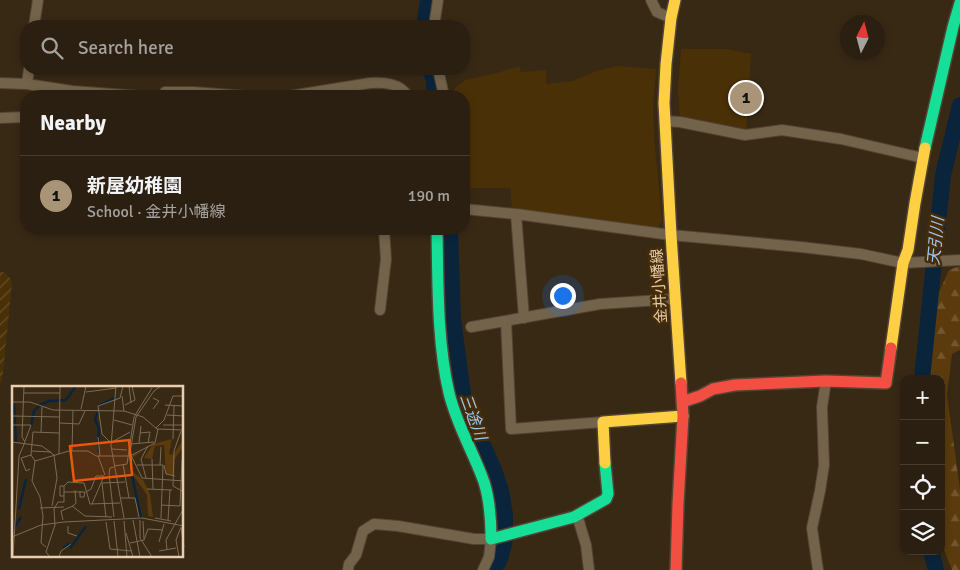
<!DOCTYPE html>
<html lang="en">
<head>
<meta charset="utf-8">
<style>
	:root { --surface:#2a1f10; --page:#362c1e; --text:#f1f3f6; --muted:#a5a29f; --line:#463d30; --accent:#aa9478 }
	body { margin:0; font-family:Signika,"Noto Sans JP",sans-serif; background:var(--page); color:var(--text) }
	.controls { position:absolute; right:15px; bottom:15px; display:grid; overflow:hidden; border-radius:10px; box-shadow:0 2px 8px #0003 }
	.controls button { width:45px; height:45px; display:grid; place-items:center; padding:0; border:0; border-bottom:1px solid var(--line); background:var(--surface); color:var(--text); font:25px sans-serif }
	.compass { position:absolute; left:840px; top:15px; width:45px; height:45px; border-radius:50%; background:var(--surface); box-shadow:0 2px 8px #0003; rotate:6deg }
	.you { position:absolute; left:562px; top:295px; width:18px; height:18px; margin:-12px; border:4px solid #fff; border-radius:50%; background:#1a73e8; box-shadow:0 0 0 8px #1a73e833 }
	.badge { display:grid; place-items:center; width:32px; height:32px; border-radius:50%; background:var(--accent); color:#111; font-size:16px; font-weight:700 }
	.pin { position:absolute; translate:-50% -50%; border:2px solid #fff; box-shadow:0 1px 5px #0006 }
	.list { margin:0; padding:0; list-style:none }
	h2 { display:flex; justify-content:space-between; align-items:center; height:65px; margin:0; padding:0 20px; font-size:21px }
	h2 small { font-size:16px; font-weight:400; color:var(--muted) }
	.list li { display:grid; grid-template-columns:32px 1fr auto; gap:15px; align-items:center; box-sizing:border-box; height:80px; padding:0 20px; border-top:1px solid var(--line) }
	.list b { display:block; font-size:19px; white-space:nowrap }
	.list p { margin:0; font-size:16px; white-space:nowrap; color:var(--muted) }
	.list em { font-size:16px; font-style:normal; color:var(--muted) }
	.icon { flex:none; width:28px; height:28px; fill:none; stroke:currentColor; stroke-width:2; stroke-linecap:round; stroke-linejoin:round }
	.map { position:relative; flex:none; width:960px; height:570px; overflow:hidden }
	.search { position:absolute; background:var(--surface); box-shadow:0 2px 8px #0003; left:20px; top:20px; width:450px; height:55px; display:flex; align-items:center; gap:12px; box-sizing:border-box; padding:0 18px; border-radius:20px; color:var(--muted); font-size:19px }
	.panel { position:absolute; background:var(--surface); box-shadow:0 2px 8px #0003; left:20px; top:90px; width:450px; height:145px; border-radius:20px }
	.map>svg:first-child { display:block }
	.built { fill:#4a3007 }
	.industrial { fill:url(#industrial-furrows) }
	.forest { fill:url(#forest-firs) }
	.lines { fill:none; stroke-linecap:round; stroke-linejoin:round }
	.river { stroke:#0a243c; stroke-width:16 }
	.street-casing { stroke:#524434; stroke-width:12 }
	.fast-casing { stroke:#524434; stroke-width:14 }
	.slow-casing { stroke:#524434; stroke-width:14 }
	.jam-casing { stroke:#524434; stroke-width:14 }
	.street { stroke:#74634b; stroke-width:10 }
	.fast { stroke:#16e098; stroke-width:11 }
	.slow { stroke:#ffcf43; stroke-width:11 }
	.jam { stroke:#f24e42; stroke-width:11 }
	.labels { text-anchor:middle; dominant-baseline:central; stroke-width:5; stroke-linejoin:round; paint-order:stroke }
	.street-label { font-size:15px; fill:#e8cdae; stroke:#462c07 }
	.water-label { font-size:16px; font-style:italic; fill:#9ec6f3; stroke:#462c07 }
	.inset-river { fill:none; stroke:#0a243c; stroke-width:2.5 }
	.inset-road { fill:none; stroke:#7e6b52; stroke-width:1 }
	.view { fill:#e8590c; fill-opacity:0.15; stroke:#e8590c; stroke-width:2.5 }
	.inset-edge { fill:none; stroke:#e8cdae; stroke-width:2.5 }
</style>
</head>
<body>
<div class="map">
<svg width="960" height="570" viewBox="0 0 960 570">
	<defs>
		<pattern id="industrial-furrows" width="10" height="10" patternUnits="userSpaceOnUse" patternTransform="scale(1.25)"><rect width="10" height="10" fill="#4a3007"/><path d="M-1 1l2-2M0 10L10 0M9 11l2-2" fill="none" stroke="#644d29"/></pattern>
		<pattern id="forest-firs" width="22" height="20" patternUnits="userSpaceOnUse" patternTransform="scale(1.25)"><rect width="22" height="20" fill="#5b3b0d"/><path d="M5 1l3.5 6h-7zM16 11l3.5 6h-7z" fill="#73562e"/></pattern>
	</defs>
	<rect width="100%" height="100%" fill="#382915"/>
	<path class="built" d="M 681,49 L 726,49 L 751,54 L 746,133 L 680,120 L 678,89 Z
		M 519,66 L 521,72 L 546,70 L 546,84 L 573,81 L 597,71 L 617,66 L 656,69 L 653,105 L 654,137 L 662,220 L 658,228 L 512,209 L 510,188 L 464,188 L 464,96 L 452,96 L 452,91 L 465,80 L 497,73 Z"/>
	<path class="industrial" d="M 0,271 L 5,273 L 10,278 L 12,283 L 2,381 L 0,383 Z"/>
	<path class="forest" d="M 960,266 L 960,350 L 952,354 L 947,395 L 960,490 L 960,570 L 952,570 L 941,542 L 941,379 L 930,379 L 935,301 L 949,270 Z"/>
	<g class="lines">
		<path class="river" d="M 424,26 L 428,0
			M 430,69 L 434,80 L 434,96
			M 450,229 L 453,319 L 464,402 L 494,470 L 501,491 L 505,515 L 505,540 L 500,559 L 494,570
			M 922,379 L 943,175 L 960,105
			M 931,551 L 936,570"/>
		<defs>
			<path id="street" d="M 651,0 L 657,12 L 671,18
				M 34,26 L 38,0
				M 434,26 L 438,0
				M 438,69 L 444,96
				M 0,83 L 27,84 L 72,91 L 139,96
				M 27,84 L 29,69
				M 165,92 L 192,92 L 246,96
				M 290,96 L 370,83 C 384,82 399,83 408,96
				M 0,118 L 26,117
				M 665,121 L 680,122 L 745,135 L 782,130 L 841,139 L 923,158
				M 464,209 L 516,214 L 671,235 L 801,247 L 861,254 L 903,263 L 960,260
				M 516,214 L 524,318
				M 380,310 L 386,259 L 384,229
				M 506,321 L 511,429 L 603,422
				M 471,327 L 600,304 L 675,299
				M 577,515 L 586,545 L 589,570
				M 348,570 L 349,564 L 356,555 L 363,531 L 374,524 L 398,526 L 474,539 L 491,539 L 489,557 L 483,570
				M 818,570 L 812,528 L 820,491 L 824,465 L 822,407 L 826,381"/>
			<path id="fast" d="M 925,148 L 953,27 L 960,3
				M 437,229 C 438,282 437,342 449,393 C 457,426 473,451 484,482 C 490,501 491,520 491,539 L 574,517 L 606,499 L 608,494 L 605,463"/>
			<path id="slow" d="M 675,0 L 671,18 L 666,64 L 664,103 L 671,235 L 681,383
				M 891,348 L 903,263 L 908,250 L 915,203 L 925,148
				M 605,463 L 603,422 L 683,416"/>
			<path id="jam" d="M 682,402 L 700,396 L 713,389 L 735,385 L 826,381 L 886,383 L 891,348
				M 676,570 L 678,504 L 683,416 L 681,383"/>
		</defs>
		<use href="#street" class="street-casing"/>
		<use href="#fast" class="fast-casing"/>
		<use href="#slow" class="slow-casing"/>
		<use href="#jam" class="jam-casing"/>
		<use href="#street" class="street"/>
		<use href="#fast" class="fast"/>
		<use href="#slow" class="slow"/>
		<use href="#jam" class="jam"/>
	</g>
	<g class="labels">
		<g class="street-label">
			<text transform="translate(659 286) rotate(-94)">金井小幡線</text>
		</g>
		<g class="water-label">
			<text transform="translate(936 241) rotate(-84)">天引川</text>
			<text transform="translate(473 417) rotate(70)">三途川</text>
		</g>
	</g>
	<g transform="translate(12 386)">
		<rect width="171" height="171" fill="#382915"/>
		<path d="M 160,53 L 157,68 L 161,69 L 171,54 L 171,61 L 163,72 L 162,90 L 154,88 L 152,59 L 143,60 L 140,73 L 132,72 L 141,58 ZM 133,64 L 119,72 L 118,78 L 120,85 L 131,94 L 138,108 L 141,131 L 136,130 L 135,109 L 117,83 L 118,70 Z" fill="#5b3b0d"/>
		<path class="inset-river" d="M 2,18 L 4,56M 86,20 L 104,11M 86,26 L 83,33 L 87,43 L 86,66M 19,40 L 22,25 L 28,19 L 37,15 L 54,14 L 64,0M 117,75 L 129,132M 7,123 L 14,93M 0,145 L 9,131M 51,162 L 57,158 L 59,161 L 74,140"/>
		<path class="inset-road" d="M 104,0 L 99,60 L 112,132M 117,0 L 119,17M 149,0 L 142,5 L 124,31 L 118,67 L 130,92 L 172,95M 74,6 L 104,2M 12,7 L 48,7M 110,10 L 112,25M 141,12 L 147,15 L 141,23M 0,16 L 18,16 L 41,24 L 112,25 L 131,31 L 145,43 L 172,44M 113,19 L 123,14 L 120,0M 153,19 L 172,20M 69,23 L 74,0M 155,29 L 172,30M 0,30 L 48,31M 102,34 L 120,39M 48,37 L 67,38 L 73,25M 0,39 L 19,39 L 13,55M 151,39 L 172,39M 144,42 L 152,34 L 161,10 L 172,10M 169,45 L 162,65 L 161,100 L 172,106M 29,46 L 30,21M 128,47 L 138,46 L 136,57M 86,51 L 88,70M 161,53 L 162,20M 0,56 L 30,60 L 42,69 L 45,92 L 40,120M 98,56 L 90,48 L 86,20 L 108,12 L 111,0M 100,56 L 118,46M 127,57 L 129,40M 119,58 L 142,56M 100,63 L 115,64M 20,65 L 39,66M 60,65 L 61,24M 47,68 L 48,0M 86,70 L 93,89M 140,73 L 141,103M 23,75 L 19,69 L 21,46 L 47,47M 111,78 L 117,112M 125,79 L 151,79 L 149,132M 148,79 L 149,61M 152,79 L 154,88 L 163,90M 102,80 L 115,78 L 122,31 L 140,2M 18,83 L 14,85 L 9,72 L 19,69M 134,92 L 129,73 L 136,60M 56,96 L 72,97 L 78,118 L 108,117M 52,100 L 48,100 L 48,110 L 52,110M 135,103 L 160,104M 68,105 L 68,111 L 72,111 L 73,106M 52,106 L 73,106M 74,106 L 79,103 L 84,90 L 92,90 L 80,118M 109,112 L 123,112 L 127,131M 149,119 L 168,120M 60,120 L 73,130 L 100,131M 61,120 L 64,117 L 63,104M 168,120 L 170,74M 28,122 L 52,121M 94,131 L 90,97 L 113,96M 102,131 L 97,88 L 98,82 L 102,81M 143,132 L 159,135M 51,134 L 49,125 L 61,120M 121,134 L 128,171M 128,134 L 128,152 L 140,171M 156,134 L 158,104M 102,135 L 106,170M 112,135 L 115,171M 131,135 L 132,153M 94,136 L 98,163 L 120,165M 56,140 L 56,147 L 65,150M 169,142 L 172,161M 114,147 L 121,171M 0,151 L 29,139 L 52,136 L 130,132 L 172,140M 147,156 L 152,138M 118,157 L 132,154 L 136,143 L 151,144M 34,161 L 29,157 L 31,130 L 28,111 L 20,95 L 23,75 L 57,65 L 76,65 L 84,70 L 118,70 L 143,57 L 146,43M 155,164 L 154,154 L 172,122M 147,165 L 164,162M 1,171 L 7,70 L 13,56 L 10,51 L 12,0M 38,171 L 34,166 L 43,139 L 42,123 L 46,116 L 52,116 L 52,100 L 56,96M 47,171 L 49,165 L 59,158M 167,171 L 164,154 L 169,141"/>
		<path class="view" d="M 117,54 L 120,89 L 62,95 L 58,60 Z"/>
		<rect width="171" height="171" class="inset-edge"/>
	</g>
</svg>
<div class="controls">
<button>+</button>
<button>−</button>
<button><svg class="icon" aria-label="locate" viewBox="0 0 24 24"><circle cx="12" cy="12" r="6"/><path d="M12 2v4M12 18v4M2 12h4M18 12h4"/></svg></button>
<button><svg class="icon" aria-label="layers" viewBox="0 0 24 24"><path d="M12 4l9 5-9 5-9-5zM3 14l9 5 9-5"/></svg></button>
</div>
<svg class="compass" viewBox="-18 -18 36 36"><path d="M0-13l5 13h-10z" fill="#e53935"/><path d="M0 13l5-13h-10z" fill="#a5a29f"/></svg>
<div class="you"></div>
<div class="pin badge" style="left:746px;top:98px">1</div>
<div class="search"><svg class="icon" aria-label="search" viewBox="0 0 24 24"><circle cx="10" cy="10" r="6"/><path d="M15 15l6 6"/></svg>Search here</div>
<section class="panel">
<h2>Nearby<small></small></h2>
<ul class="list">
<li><span class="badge">1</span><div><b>新屋幼稚園</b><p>School · 金井小幡線</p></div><em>190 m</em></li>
</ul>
</section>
</div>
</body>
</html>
